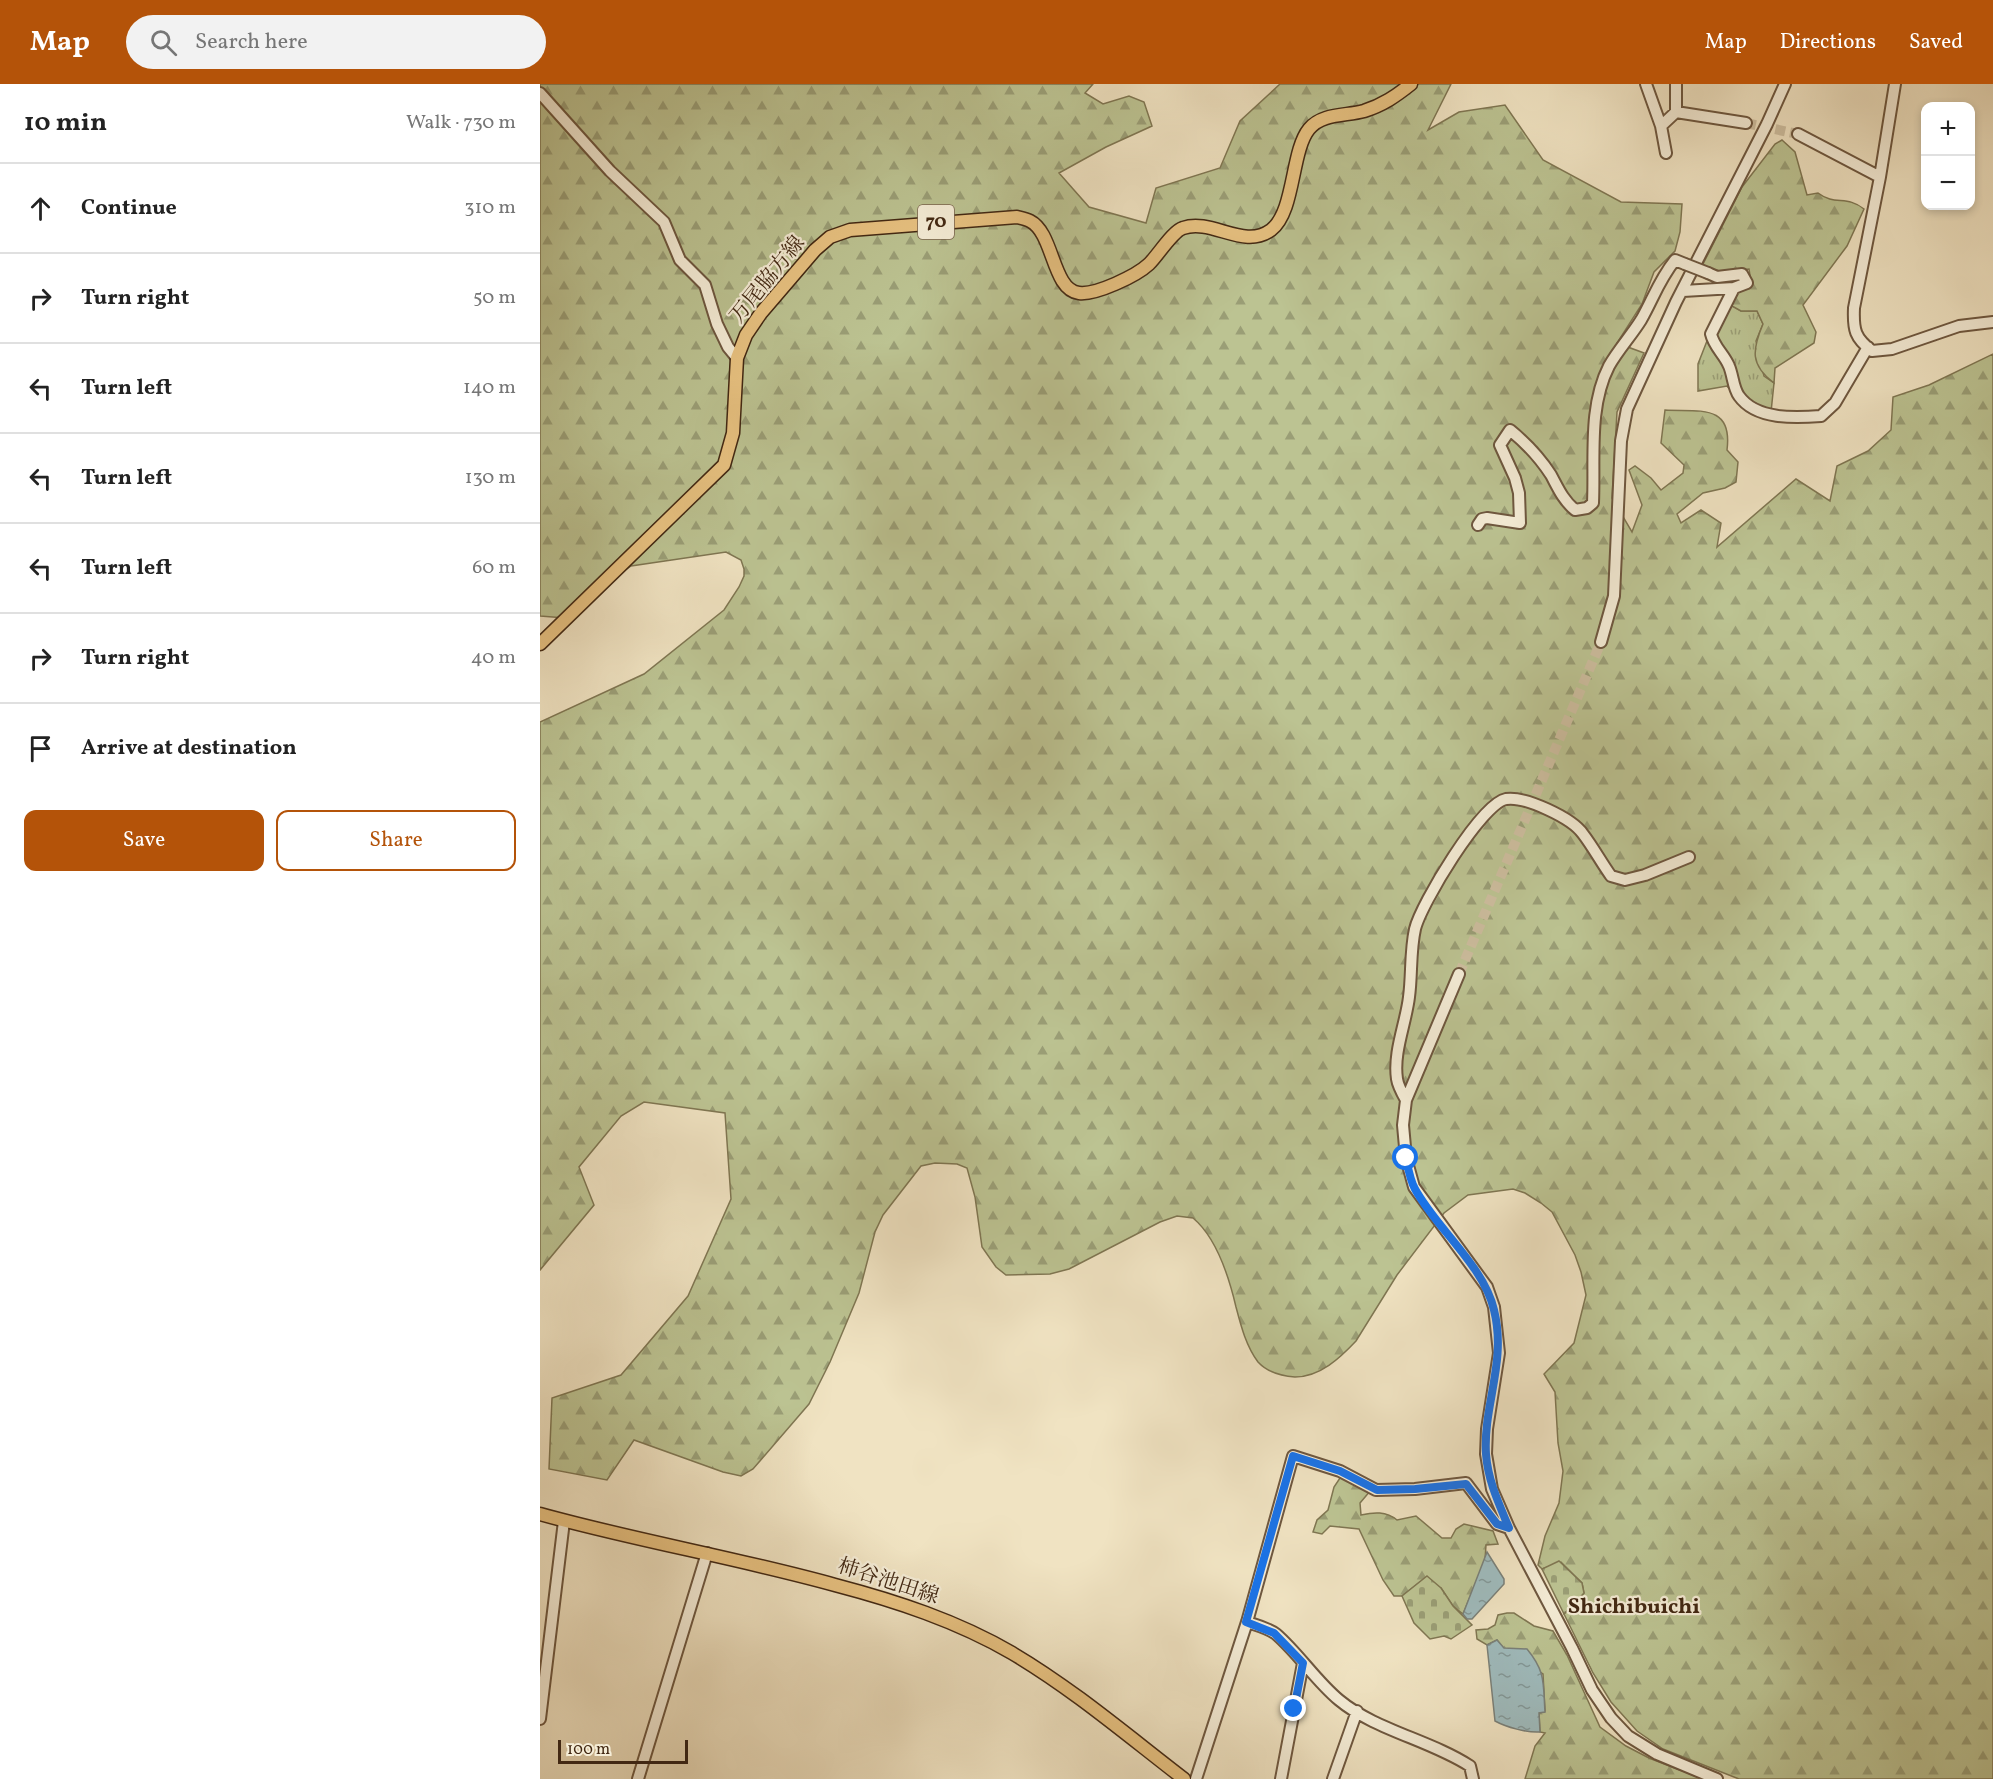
<!DOCTYPE html>
<html lang="en">
<head>
<meta charset="utf-8">
<style>
	:root { --surface:#fff; --page:#f2f2f2; --text:#222; --muted:#767676; --line:#e0e0e0; --accent:#b45309 }
	body { margin:0; font-family:Vollkorn,"Noto Serif JP",serif; background:var(--page); color:var(--text) }
	.controls { position:absolute; right:18px; top:18px; display:grid; overflow:hidden; border-radius:12px; box-shadow:0 3px 9px #0003 }
	.controls button { width:54px; height:54px; display:grid; place-items:center; padding:0; border:0; border-bottom:2px solid var(--line); background:var(--surface); color:var(--text); font:30px sans-serif }
	.scale { position:absolute; left:18px; bottom:15px; width:130px; box-sizing:border-box; padding-left:6px; border:3px solid #422813; border-top:0; font-size:16px; line-height:21px; white-space:nowrap; color:#422813; -webkit-text-stroke:4px #f5edd7; paint-order:stroke }
	.stop { position:absolute; width:18px; height:18px; margin:-14px; border:4px solid #1a73e8; border-radius:50%; background:#fff }
	.stop.end { background:#1a73e8; border-color:#fff; box-shadow:0 2px 6px #0008 }
	.list { margin:0; padding:0; list-style:none }
	h2 { display:flex; justify-content:space-between; align-items:center; height:78px; margin:0; padding:0 24px; font-size:26px }
	h2 small { font-size:20px; font-weight:400; color:var(--muted) }
	.list li { display:grid; grid-template-columns:39px 1fr auto; gap:18px; align-items:center; box-sizing:border-box; height:90px; padding:0 24px; border-top:2px solid var(--line) }
	.list b { display:block; font-size:22px; white-space:nowrap }
	.list em { font-size:20px; font-style:normal; color:var(--muted) }
	.actions { display:flex; gap:12px; padding:18px 24px }
	.actions a { flex:1; padding:14px 0; border:2px solid var(--accent); border-radius:12px; text-align:center; font-size:21px; color:var(--accent) }
	.actions .main { background:var(--accent); color:#fff }
	.icon { flex:none; width:33px; height:33px; fill:none; stroke:currentColor; stroke-width:2; stroke-linecap:round; stroke-linejoin:round }
	.map { position:relative; flex:none; width:1453px; height:1695px; overflow:hidden }
	header { display:flex; align-items:center; gap:36px; box-sizing:border-box; height:84px; padding:0 30px; background:var(--accent); color:#fff }
	header strong { font-size:28px }
	nav { display:flex; gap:33px; margin-inline-start:auto; font-size:21px }
	.search { width:420px; height:54px; background:var(--page); display:flex; align-items:center; gap:15px; box-sizing:border-box; padding:0 21px; border-radius:33px; color:var(--muted); font-size:22px }
	main { display:flex }
	aside { flex:1; background:var(--surface) }
	.map>svg:first-child { display:block }
	.grass { fill:url(#grass-tufts); stroke:#7f7652; stroke-width:1.5 }
	.forest { fill:url(#forest-firs); stroke:#7f7652; stroke-width:1.5 }
	.cemetery { fill:url(#cemetery-stones); stroke:#7f7652; stroke-width:1.5 }
	.water { fill:url(#water-ripples); stroke:#7a8079; stroke-width:1.5 }
	.lines { fill:none; stroke-linecap:round; stroke-linejoin:round }
	.minor-tunnel { stroke:#cdbe9f; stroke-width:10; stroke-dasharray:10 5; stroke-linecap:butt }
	.minor-casing { stroke:#6e573f; stroke-width:14 }
	.major-casing { stroke:#422813; stroke-width:15 }
	.minor { stroke:#f5edd7; stroke-width:10 }
	.major { stroke:#e8c281; stroke-width:12 }
	.minor-bridge-casing { stroke:#6e573f; stroke-width:14; stroke-linecap:butt }
	.minor-bridge { stroke:#f5edd7; stroke-width:10 }
	.route { stroke:#1a73e8; stroke-width:8 }
	.labels { text-anchor:middle; dominant-baseline:central; stroke-width:4.5; stroke-linejoin:round; paint-order:stroke }
	.shield { fill:#f5edd7; stroke:#78634e; stroke-width:1.5 }
	.shield-label { font-size:20px; font-weight:bold; fill:#422813 }
	.street-label { font-size:21px; fill:#422813; stroke:#f5edd7 }
	.neighbourhood-label { font-size:22px; font-weight:bold; fill:#422813; stroke:#f5edd7 }
</style>
</head>
<body>
<header>
<strong>Map</strong>
<div class="search"><svg class="icon" aria-label="search" viewBox="0 0 24 24"><circle cx="10" cy="10" r="6"/><path d="M15 15l6 6"/></svg>Search here</div>
<nav><a>Map</a><a>Directions</a><a>Saved</a></nav>
</header>
<main>
<aside>
<h2>10 min<small>Walk · 730 m</small></h2>
<ul class="list">
<li><svg class="icon" aria-label="ahead" viewBox="0 0 24 24"><path d="M12 20V5M6 11l6-6 6 6"/></svg><div><b>Continue</b></div><em>310 m</em></li>
<li><svg class="icon" aria-label="right" viewBox="0 0 24 24"><path d="M7 20v-9h11M14 6l5 5-5 5"/></svg><div><b>Turn right</b></div><em>50 m</em></li>
<li><svg class="icon" aria-label="left" viewBox="0 0 24 24"><path d="M17 20v-9H6M10 6l-5 5 5 5"/></svg><div><b>Turn left</b></div><em>140 m</em></li>
<li><svg class="icon" aria-label="left" viewBox="0 0 24 24"><path d="M17 20v-9H6M10 6l-5 5 5 5"/></svg><div><b>Turn left</b></div><em>130 m</em></li>
<li><svg class="icon" aria-label="left" viewBox="0 0 24 24"><path d="M17 20v-9H6M10 6l-5 5 5 5"/></svg><div><b>Turn left</b></div><em>60 m</em></li>
<li><svg class="icon" aria-label="right" viewBox="0 0 24 24"><path d="M7 20v-9h11M14 6l5 5-5 5"/></svg><div><b>Turn right</b></div><em>40 m</em></li>
<li><svg class="icon" aria-label="arrive" viewBox="0 0 24 24"><path d="M6 21V4h12l-3 4 3 4H6"/></svg><div><b>Arrive at destination</b></div></li>
</ul>
<div class="actions"><a class="main">Save</a><a>Share</a></div>
</aside>
<div class="map">
<svg width="1453" height="1695" viewBox="0 0 1453 1695">
	<defs>
		<pattern id="grass-tufts" width="24" height="20" patternUnits="userSpaceOnUse" patternTransform="scale(1.5)"><rect width="24" height="20" fill="#bcc392"/><path d="M3 7l-1-3M5 7V3M7 7l1-3M15 17l-1-3M17 17v-4M19 17l1-3" fill="none" stroke="#9a9e76"/></pattern>
		<pattern id="forest-firs" width="22" height="20" patternUnits="userSpaceOnUse" patternTransform="scale(1.5)"><rect width="22" height="20" fill="#bcc392"/><path d="M5 1l3.5 6h-7zM16 11l3.5 6h-7z" fill="#9a9e76"/></pattern>
		<pattern id="cemetery-stones" width="16" height="16" patternUnits="userSpaceOnUse" patternTransform="scale(1.5)"><rect width="16" height="16" fill="#bcc392"/><path d="M2 7V4a2 2 0 0 1 4 0v3zM10 15v-3a2 2 0 0 1 4 0v3z" fill="#9a9e76"/></pattern>
		<pattern id="water-ripples" width="26" height="14" patternUnits="userSpaceOnUse" patternTransform="scale(1.5)"><rect width="26" height="14" fill="#9fbbbd"/><path d="M2 4q2-2 4 0t4 0M15 11q2-2 4 0t4 0" fill="none" stroke="#839898"/></pattern>
	</defs>
	<rect width="100%" height="100%" fill="#f0e3c2"/>
	<filter id="stains"><feTurbulence type="fractalNoise" baseFrequency=".00333" numOctaves="4"/><feColorMatrix values="0 0 0 0 .2 0 0 0 0 .09 0 0 0 0 .02 0 0 0 .5 -.17"/></filter>
	<radialGradient id="worn" r=".72"><stop offset=".6" stop-color="#630" stop-opacity="0"/><stop offset="1" stop-color="#630" stop-opacity=".3"/></radialGradient>
	<path class="grass" d="M 1183,216 L 1201,227 L 1217,227 L 1223,240 L 1216,257 L 1224,292 L 1234,299 L 1231,328 L 1193,309 L 1187,302 L 1158,307 L 1158,280 Z"/>
	<path class="forest" d="M 0,0 L 553,0 L 545,9 L 563,20 L 589,12 L 604,18 L 612,42 L 566,63 L 519,89 L 549,123 L 606,139 L 616,104 L 680,84 L 700,37 L 740,0 L 911,0 L 888,46 L 919,28 L 965,21 L 1003,76 L 1081,118 L 1142,120 L 1140,148 L 1135,167 L 1114,188 L 1102,220 L 1077,259 L 1104,269 L 1077,328 L 1072,414 L 1092,448 L 1102,421 L 1089,386 L 1095,382 L 1111,394 L 1121,406 L 1143,389 L 1144,381 L 1121,359 L 1125,326 C 1158,328 1193,319 1187,366 L 1198,378 L 1196,398 L 1185,404 L 1163,409 L 1137,430 L 1141,439 L 1161,426 L 1181,439 L 1177,463 L 1256,395 L 1290,417 L 1297,382 L 1328,367 L 1351,346 L 1353,313 L 1389,301 L 1453,270 L 1453,1695 L 1199,1695 L 1123,1665 L 1097,1647 L 1071,1618 L 1053,1589 L 1024,1530 L 1044,1509 L 1042,1499 L 1021,1478 L 1002,1485 L 998,1481 L 1005,1452 L 1019,1419 L 1023,1387 L 1018,1359 L 1015,1308 L 1004,1290 L 1034,1259 L 1046,1211 L 1041,1188 L 1035,1171 L 1012,1128 L 1001,1119 L 985,1109 L 973,1105 L 928,1111 L 904,1129 L 857,1191 L 816,1257 C 800,1274 780,1293 755,1293 C 742,1292 728,1289 718,1278 C 706,1262 701,1242 696,1223 C 689,1193 677,1154 653,1134 L 637,1132 L 620,1138 L 529,1185 L 510,1190 L 466,1191 L 456,1183 L 442,1163 L 435,1113 L 427,1084 L 417,1080 L 395,1079 L 381,1082 L 343,1131 L 335,1148 L 319,1209 L 290,1278 L 269,1320 L 213,1385 L 201,1392 L 183,1388 L 94,1356 L 67,1396 L 9,1385 L 12,1314 L 81,1291 L 148,1212 L 191,1115 L 185,1029 L 104,1018 L 81,1032 L 39,1083 L 54,1121 L 0,1186 L 0,638 L 104,590 L 184,526 L 199,503 L 204,492 L 204,485 L 201,476 L 186,468 L 91,482 L 64,501 L 25,534 L 0,532 Z
		M 1242,56 L 1255,68 L 1267,111 L 1278,109 C 1295,122 1307,111 1324,125 L 1307,162 L 1263,221 L 1276,248 L 1274,259 L 1235,284 L 1234,299 C 1210,281 1212,266 1223,240 L 1217,227 L 1201,227 L 1192,222 L 1194,212 L 1211,198 L 1209,185 L 1179,188 L 1162,182 L 1202,103 L 1235,60 Z
		M 802,1391 L 831,1406 L 820,1419 L 821,1431 C 834,1428 846,1427 857,1436 L 876,1432 L 902,1454 L 911,1454 L 916,1445 L 924,1440 L 953,1447 L 958,1460 L 946,1461 L 945,1476 L 923,1530 L 913,1522 L 901,1504 L 880,1498 L 862,1512 L 854,1512 L 843,1496 L 819,1445 L 790,1442 L 782,1450 L 773,1448 L 777,1436 L 788,1426 L 794,1403 Z
		M 967,1529 L 974,1529 L 994,1542 L 1013,1547 L 1027,1571 L 1060,1643 L 1086,1662 L 1109,1674 L 1163,1695 L 985,1695 L 995,1662 L 1005,1649 L 1000,1648 L 999,1629 L 1005,1627 L 1003,1590 L 964,1565 L 957,1556 L 947,1561 L 937,1555 L 936,1546 L 948,1545 L 955,1541 L 958,1531 Z"/>
	<path class="cemetery" d="M 1019,1477 L 1042,1499 L 1044,1509 L 1024,1530 L 1002,1485 Z
		M 887,1492 L 901,1504 L 913,1522 L 932,1541 L 911,1555 L 904,1552 L 890,1555 L 874,1539 L 862,1512 Z"/>
	<path class="water" d="M 947,1468 L 964,1495 L 964,1500 L 932,1535 L 927,1535 L 923,1530 Z
		M 957,1556 L 964,1564 L 987,1565 C 1006,1588 1003,1599 1005,1628 L 999,1629 L 1000,1648 C 987,1649 966,1643 955,1637 L 947,1561 Z"/>
	<g class="lines">
		<path class="minor-tunnel" d="M 1206,39 L 1258,50
			M 919,890 L 1061,558"/>
		<defs>
			<path id="minor" d="M 1106,0 L 1121,42 L 1126,69
				M 1355,0 L 1340,93 L 1314,224 C 1313,246 1315,254 1332,267 L 1352,265 L 1419,242 L 1453,238
				M 0,9 L 70,87 L 124,138 L 140,176 L 165,201 L 177,240 L 188,263 L 197,274
				M 1136,28 L 1206,39
				M 1121,42 L 1136,28 L 1136,0
				M 1258,50 L 1340,93
				M 1194,204 L 1171,250 C 1174,263 1184,270 1189,282 C 1193,291 1193,304 1199,312 C 1216,336 1255,334 1281,332 L 1295,319 L 1328,263
				M 1143,207 L 1194,204 L 1207,199 L 1202,190 L 1177,193 L 1168,189
				M 938,441 L 942,435 L 947,434 L 980,439 L 979,409 L 975,394 L 960,361 L 970,346 C 986,359 1000,374 1011,391 C 1018,404 1023,416 1035,426 L 1047,424 L 1053,419 C 1055,374 1048,323 1069,282 C 1078,266 1091,252 1101,236 C 1113,215 1119,196 1135,176 L 1145,180
				M 1061,558 L 1074,512 L 1081,357 L 1087,325 L 1136,218 L 1227,40 L 1245,0
				M 919,890 L 866,1016 L 863,1041 L 866,1074 L 874,1103 L 947,1203 L 954,1223 L 959,1269 L 947,1345 L 946,1370 L 952,1405 L 969,1444 L 1032,1564 L 1052,1606 L 1071,1634 L 1088,1652 L 1117,1670 L 1177,1695
				M 866,1016 C 862,1009 858,1002 857,995 C 853,968 866,939 869,913 C 872,891 870,867 875,845 C 881,820 941,720 966,715 C 985,712 1032,734 1043,750 C 1053,763 1061,778 1071,792 L 1085,796 L 1105,791 L 1149,773
				M 707,1538 C 716,1541 728,1544 736,1550 C 759,1570 776,1597 799,1616 C 835,1646 890,1656 930,1682 L 933,1695
				M 0,1635 L 24,1437
				M 98,1695 L 167,1469
				M 656,1695 L 707,1538 L 753,1372 L 800,1387 L 836,1406 L 875,1405 L 926,1399 L 957,1440 L 969,1444
				M 741,1695 L 763,1579
				M 793,1695 L 817,1627"/>
			<path id="major" d="M 0,560 L 184,381 L 193,349 L 197,274 L 206,251 L 221,229 L 275,166 L 290,153 L 310,146 L 477,133 C 481,134 486,135 490,137 C 514,149 512,206 539,209 C 556,211 596,192 609,180 C 618,171 633,147 643,144 C 672,134 704,166 731,146 C 755,128 751,67 769,45 C 782,29 806,32 824,27 C 843,21 856,12 871,0
				M 0,1430 C 97,1457 198,1474 295,1501 C 356,1517 417,1537 472,1569 C 533,1605 588,1652 644,1695"/>
		</defs>
		<use href="#minor" class="minor-casing"/>
		<use href="#major" class="major-casing"/>
		<use href="#minor" class="minor"/>
		<use href="#major" class="major"/>
		<defs>
			<path id="minor-bridge" d="M 1145,180 L 1168,189"/>
		</defs>
		<use href="#minor-bridge" class="minor-bridge-casing"/>
		<use href="#minor-bridge" class="minor-bridge"/>
	</g>
	<g class="lines">
		<path class="route" d="M 754,1625 L 763,1579 L 734,1549 L 706,1538 L 753,1372 L 800,1387 L 837,1406 L 875,1405 L 926,1400 L 957,1440 L 969,1444 C 959,1420 948,1397 946,1370 C 943,1321 967,1278 954,1226 C 944,1182 896,1144 875,1105 C 870,1096 868,1084 866,1074"/>
	</g>
	<g class="labels">
		<rect class="shield" x="378" y="121" width="36" height="34" rx="4.5"/>
		<g class="shield-label">
			<text x="396" y="138">70</text>
		</g>
		<g class="street-label">
			<text transform="translate(228 196) rotate(-51)">万尾脇方線</text>
			<text transform="translate(348 1498) rotate(18)">柿谷池田線</text>
		</g>
		<g class="neighbourhood-label">
			<text x="1094" y="1523">Shichibuichi</text>
		</g>
	</g>
	<rect width="100%" height="100%" filter="url(#stains)"/>
	<rect width="100%" height="100%" fill="url(#worn)"/>
</svg>
<div class="controls">
<button>+</button>
<button>−</button>
</div>
<div class="scale">100 m</div>
<div class="stop" style="left:866px;top:1074px"></div>
<div class="stop end" style="left:754px;top:1625px"></div>
</div>
</main>
</body>
</html>
